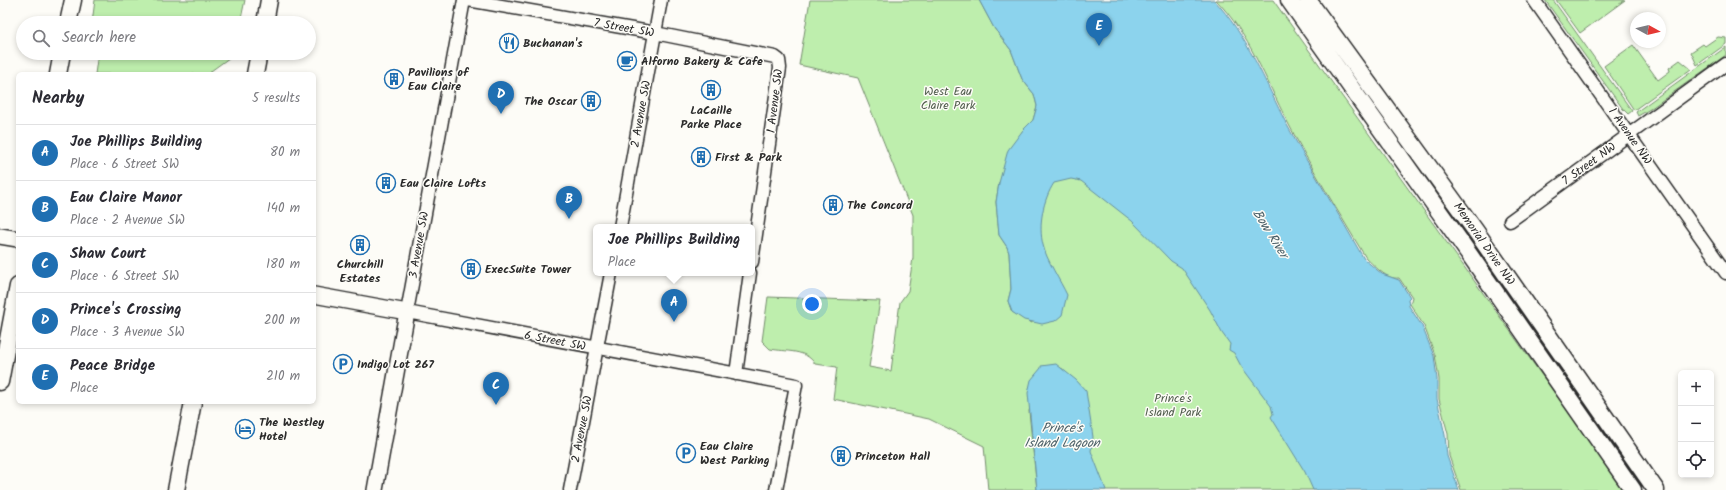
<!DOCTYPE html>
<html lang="en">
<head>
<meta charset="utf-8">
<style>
	:root { --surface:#fff; --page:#f2f2f3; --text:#2b2b33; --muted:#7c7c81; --line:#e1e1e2; --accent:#1f6fb2 }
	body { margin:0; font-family:Kalam,sans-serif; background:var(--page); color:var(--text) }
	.controls { position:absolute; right:12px; bottom:12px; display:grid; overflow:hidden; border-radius:6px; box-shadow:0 2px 6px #0003 }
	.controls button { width:36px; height:36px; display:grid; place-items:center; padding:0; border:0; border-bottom:1px solid var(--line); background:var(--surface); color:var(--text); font:20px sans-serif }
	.compass { position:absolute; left:1630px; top:12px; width:36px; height:36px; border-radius:50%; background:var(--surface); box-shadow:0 2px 6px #0003; rotate:98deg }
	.you { position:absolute; left:812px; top:304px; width:14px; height:14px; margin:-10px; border:3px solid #fff; border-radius:50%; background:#1a73e8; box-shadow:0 0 0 6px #1a73e833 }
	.badge { display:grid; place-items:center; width:26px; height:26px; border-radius:50%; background:var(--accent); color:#fff; font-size:13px; font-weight:700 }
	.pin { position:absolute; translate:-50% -33px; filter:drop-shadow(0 1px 2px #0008) }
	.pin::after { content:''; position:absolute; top:21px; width:14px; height:12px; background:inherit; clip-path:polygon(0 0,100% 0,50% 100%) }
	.popup { position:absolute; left:593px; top:224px; width:162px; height:52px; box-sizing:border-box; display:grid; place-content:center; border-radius:6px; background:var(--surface); filter:drop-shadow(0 1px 3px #0005); font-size:13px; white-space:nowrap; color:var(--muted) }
	.popup b { font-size:15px; color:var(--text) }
	.popup::after { content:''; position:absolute; left:50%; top:100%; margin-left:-8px; border:8px solid transparent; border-top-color:var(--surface) }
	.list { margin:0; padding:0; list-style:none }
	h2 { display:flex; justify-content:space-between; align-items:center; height:52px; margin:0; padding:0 16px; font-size:17px }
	h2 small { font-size:13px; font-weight:400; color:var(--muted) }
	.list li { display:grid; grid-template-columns:26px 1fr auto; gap:12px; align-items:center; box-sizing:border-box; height:56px; padding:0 16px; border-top:1px solid var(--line) }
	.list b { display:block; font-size:15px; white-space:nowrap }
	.list p { margin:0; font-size:13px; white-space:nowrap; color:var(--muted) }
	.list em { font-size:13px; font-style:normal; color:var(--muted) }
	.icon { flex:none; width:22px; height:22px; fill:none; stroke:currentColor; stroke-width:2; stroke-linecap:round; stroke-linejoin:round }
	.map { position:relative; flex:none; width:1726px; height:490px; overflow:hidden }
	.search { position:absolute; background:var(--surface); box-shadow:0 2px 6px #0003; left:16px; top:16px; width:300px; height:44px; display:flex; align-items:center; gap:10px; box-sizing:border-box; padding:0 14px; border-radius:22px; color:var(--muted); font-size:15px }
	.panel { position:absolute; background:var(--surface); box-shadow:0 2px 6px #0003; left:16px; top:72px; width:300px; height:332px; border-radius:6px }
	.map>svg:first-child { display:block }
	.green { fill:#beeead; stroke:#748c6c }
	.water { fill:#8cd3ed; stroke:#65909f }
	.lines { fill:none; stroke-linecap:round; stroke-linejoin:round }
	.minor-casing { stroke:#2b2b2b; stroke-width:15 }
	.tertiary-casing { stroke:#2b2b2b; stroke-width:18 }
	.secondary-casing { stroke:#2b2b2b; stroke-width:19 }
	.minor { stroke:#fdfcf7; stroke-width:12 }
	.tertiary { stroke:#fdfcf7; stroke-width:15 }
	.secondary { stroke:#fdfcf7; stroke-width:16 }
	.labels { text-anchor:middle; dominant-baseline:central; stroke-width:3; stroke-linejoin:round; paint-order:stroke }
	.street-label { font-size:12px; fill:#2b2b2b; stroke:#fdfcf7 }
	.poi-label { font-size:12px; font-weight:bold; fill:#2b2b2b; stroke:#fdfcf7; text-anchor:start }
	.park-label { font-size:12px; fill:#505c4c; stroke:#fdfcf7 }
	.water-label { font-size:13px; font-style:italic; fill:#485d65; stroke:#fdfcf7 }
</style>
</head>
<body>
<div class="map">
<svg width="1726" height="490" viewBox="0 0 1726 490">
	<rect width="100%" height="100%" fill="#fdfcf7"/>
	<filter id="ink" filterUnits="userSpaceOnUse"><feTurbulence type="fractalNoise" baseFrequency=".025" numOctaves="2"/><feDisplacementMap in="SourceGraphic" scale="8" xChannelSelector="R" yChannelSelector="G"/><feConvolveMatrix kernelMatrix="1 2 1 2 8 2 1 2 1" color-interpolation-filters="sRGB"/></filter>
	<g filter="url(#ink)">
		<path class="green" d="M 95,0 L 245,0 L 240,23 L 92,23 Z
			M 810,0 L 979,0 L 994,28 L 1011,50 L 1022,79 L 1034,94 L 1037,106 L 1033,120 L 1023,130 L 999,183 L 996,202 L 999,235 L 1007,247 L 1009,253 L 1011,289 L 1008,301 L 1012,312 L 1032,323 L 1039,215 L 1048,184 L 1067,175 L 1085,179 L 1186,267 L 1275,405 L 1318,490 L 1101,490 L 1063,369 L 1056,366 L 1042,368 L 1029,411 L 1037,490 L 988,490 L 984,446 L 929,419 L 833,399 L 837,367 L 815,364 C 806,349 786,352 770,349 L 762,341 L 768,297 L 880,301 L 869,367 L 891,371 L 900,302 L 908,291 L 913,258 L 913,215 L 858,78 L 799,65 Z
			M 1216,0 L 1273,0 L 1624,490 L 1461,490 L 1449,456 L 1448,434 L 1439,399 L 1439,379 L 1435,355 L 1424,326 L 1410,304 L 1412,297 L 1399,278 C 1386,280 1375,266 1366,258 C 1339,213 1311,168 1287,121 C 1266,80 1249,34 1216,0 Z
			M 1545,0 L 1553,0 L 1632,111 L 1628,114 L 1623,109 Z
			M 1556,0 L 1625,0 L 1580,33 Z
			M 1718,37 L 1726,38 L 1726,44 L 1697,65 L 1691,52 L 1703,44 L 1705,46 Z
			M 1633,45 L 1658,80 L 1670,71 L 1669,68 L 1680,60 L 1691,69 L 1634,110 L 1604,66 Z
			M 1726,47 L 1726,55 L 1650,109 L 1638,116 L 1636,112 Z
			M 98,53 L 234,53 L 233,55 L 211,71 L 211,74 L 95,74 Z"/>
		<path class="water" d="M 979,0 L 1214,0 C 1247,35 1265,82 1287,125 C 1311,170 1339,214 1364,259 L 1382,274 L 1399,280 L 1410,297 L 1408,299 L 1409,306 L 1422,326 L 1434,356 L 1437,379 L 1437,399 L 1445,435 L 1447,456 L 1459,490 L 1313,490 L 1305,472 L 1271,417 L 1273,414 L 1271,406 L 1241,366 L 1234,353 L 1229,350 L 1230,344 L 1222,333 L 1210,310 L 1182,268 L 1171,261 L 1132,221 L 1081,181 L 1071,179 L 1054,183 C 1043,200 1038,225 1043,245 C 1046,259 1061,282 1067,295 L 1062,315 L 1055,321 L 1042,324 L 1024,320 L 1012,312 L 1008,301 L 1011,289 L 1009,253 L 1007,247 L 999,235 L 996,202 L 999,183 L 1008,150 L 1023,130 L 1033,120 L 1037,106 L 1034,94 L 1022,79 L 1011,50 L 994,28 Z
			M 1056,364 L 1076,380 L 1086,391 L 1093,437 L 1091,451 L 1106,490 L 1037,490 L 1028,393 L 1031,380 L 1041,368 L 1041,366 Z"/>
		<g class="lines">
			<defs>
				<path id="minor" d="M 464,0 L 407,312 L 796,385 L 776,490
					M 468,0 L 655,33 L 775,57 L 779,60 L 780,68 L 752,262
					M 1534,0 L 1726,273
					M 1510,221 L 1726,64
					M 620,227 L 661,0
					M 736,374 L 750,273
					M 570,490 L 611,273"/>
				<path id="tertiary" d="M 0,236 L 18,239
					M 314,295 L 407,312 L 375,490"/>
				<path id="secondary" d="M 1289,0 L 1460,241 L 1633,490
					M 1308,0 L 1475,230 L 1656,490
					M 68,23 L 73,0
					M 265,23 L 269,0
					M 58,74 L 62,53
					M 255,74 L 259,53
					M 0,382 L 18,286
					M 176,490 L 193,402"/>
			</defs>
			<use href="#minor" class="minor-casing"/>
			<use href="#tertiary" class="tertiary-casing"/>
			<use href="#secondary" class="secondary-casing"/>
			<use href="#minor" class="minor"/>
			<use href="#tertiary" class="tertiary"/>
			<use href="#secondary" class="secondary"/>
		</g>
	</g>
	<defs>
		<symbol id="restaurant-ring" viewBox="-11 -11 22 22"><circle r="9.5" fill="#fdfcf7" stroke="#1f6fb2" stroke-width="1.5"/><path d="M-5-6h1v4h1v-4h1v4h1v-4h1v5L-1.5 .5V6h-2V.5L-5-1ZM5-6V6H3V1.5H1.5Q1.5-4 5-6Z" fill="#1f6fb2"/></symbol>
		<symbol id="cafe-ring" viewBox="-11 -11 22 22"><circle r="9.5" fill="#fdfcf7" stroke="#1f6fb2" stroke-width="1.5"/><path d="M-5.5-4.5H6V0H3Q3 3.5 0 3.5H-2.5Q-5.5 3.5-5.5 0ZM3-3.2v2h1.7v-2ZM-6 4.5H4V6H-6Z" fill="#1f6fb2"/></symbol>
		<symbol id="building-ring" viewBox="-11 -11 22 22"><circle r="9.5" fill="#fdfcf7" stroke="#1f6fb2" stroke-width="1.5"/><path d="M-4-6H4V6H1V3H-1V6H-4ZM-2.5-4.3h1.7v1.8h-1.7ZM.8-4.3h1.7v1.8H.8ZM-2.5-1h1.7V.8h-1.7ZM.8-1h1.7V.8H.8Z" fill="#1f6fb2"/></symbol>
		<symbol id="parking-ring" viewBox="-11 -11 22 22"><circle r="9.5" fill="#fdfcf7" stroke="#1f6fb2" stroke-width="1.5"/><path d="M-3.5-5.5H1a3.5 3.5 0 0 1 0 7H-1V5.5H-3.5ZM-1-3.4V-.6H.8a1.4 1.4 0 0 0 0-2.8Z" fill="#1f6fb2"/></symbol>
		<symbol id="hotel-ring" viewBox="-11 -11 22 22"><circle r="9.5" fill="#fdfcf7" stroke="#1f6fb2" stroke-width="1.5"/><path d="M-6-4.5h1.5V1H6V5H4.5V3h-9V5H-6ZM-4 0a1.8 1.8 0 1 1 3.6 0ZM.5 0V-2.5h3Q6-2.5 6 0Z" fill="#1f6fb2"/></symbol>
	</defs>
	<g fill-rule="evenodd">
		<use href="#restaurant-ring" x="498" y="32" width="22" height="22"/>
		<use href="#cafe-ring" x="616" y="50" width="22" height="22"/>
		<use href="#building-ring" x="383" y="68" width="22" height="22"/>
		<use href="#building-ring" x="700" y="79" width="22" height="22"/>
		<use href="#building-ring" x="580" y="90" width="22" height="22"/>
		<use href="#building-ring" x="690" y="146" width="22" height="22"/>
		<use href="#building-ring" x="375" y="172" width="22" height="22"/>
		<use href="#building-ring" x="822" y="194" width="22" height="22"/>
		<use href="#building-ring" x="349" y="234" width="22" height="22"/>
		<use href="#building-ring" x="460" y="258" width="22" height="22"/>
		<use href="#parking-ring" x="332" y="353" width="22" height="22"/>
		<use href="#hotel-ring" x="234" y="418" width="22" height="22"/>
		<use href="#parking-ring" x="675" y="442" width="22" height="22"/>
		<use href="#building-ring" x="830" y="445" width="22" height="22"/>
	</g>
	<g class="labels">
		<g class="street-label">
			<text transform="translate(624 28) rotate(10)">7 Street SW</text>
			<text transform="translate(775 101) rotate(-83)">1 Avenue SW</text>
			<text transform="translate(641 114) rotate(-80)">2 Avenue SW</text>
			<text transform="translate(1630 136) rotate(55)">1 Avenue NW</text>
			<text transform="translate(1589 164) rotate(-36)">7 Street NW</text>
			<text transform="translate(1484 244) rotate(55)">Memorial Drive NW</text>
			<text transform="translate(419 245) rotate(-80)">3 Avenue SW</text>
			<text transform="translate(555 341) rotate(11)">6 Street SW</text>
			<text transform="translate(582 429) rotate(-79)">2 Avenue SW</text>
		</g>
		<g class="poi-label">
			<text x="523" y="43">Buchanan's</text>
			<text x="641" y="61">Alforno Bakery &amp; Cafe</text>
			<text x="408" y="72">Pavilions of<tspan x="408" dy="14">Eau Claire</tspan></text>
			<text x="577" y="101" text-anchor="end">The Oscar</text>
			<text x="711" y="110" text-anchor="middle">LaCaille<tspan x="711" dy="14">Parke Place</tspan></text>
			<text x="715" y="157">First &amp; Park</text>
			<text x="400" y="183">Eau Claire Lofts</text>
			<text x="847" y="205">The Concord</text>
			<text x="360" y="264" text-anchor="middle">Churchill<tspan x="360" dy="14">Estates</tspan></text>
			<text x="485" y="269">ExecSuite Tower</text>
			<text x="357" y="364">Indigo Lot 267</text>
			<text x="259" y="422">The Westley<tspan x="259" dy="14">Hotel</tspan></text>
			<text x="700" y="446">Eau Claire<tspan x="700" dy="14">West Parking</tspan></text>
			<text x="855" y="456">Princeton Hall</text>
		</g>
		<g class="park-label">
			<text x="948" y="91">West Eau<tspan x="948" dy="14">Claire Park</tspan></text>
			<text x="1173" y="398">Prince's<tspan x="1173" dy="14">Island Park</tspan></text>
		</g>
		<g class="water-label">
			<text transform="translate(1270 234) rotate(58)">Bow River</text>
			<text x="1062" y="428">Prince's<tspan x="1062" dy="15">Island Lagoon</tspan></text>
		</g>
	</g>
</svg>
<div class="controls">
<button>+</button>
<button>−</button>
<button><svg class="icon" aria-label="locate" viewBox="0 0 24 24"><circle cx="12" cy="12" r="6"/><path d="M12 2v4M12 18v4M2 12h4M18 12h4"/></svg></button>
</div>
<svg class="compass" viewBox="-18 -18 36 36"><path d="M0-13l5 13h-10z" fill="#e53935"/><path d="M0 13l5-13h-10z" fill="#7c7c81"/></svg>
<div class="you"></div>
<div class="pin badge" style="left:674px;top:322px">A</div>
<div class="popup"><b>Joe Phillips Building</b>Place</div>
<div class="pin badge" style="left:569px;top:219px">B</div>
<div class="pin badge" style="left:496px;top:405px">C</div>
<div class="pin badge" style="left:501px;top:114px">D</div>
<div class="pin badge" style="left:1099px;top:46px">E</div>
<div class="search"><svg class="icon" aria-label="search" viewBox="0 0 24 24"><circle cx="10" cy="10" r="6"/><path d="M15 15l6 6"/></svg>Search here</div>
<section class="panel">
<h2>Nearby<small>5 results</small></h2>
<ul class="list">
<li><span class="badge">A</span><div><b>Joe Phillips Building</b><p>Place · 6 Street SW</p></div><em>80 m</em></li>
<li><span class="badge">B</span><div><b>Eau Claire Manor</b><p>Place · 2 Avenue SW</p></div><em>140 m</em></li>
<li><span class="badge">C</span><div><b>Shaw Court</b><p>Place · 6 Street SW</p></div><em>180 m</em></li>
<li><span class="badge">D</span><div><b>Prince's Crossing</b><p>Place · 3 Avenue SW</p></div><em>200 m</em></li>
<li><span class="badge">E</span><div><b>Peace Bridge</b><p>Place</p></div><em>210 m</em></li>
</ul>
</section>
</div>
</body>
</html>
